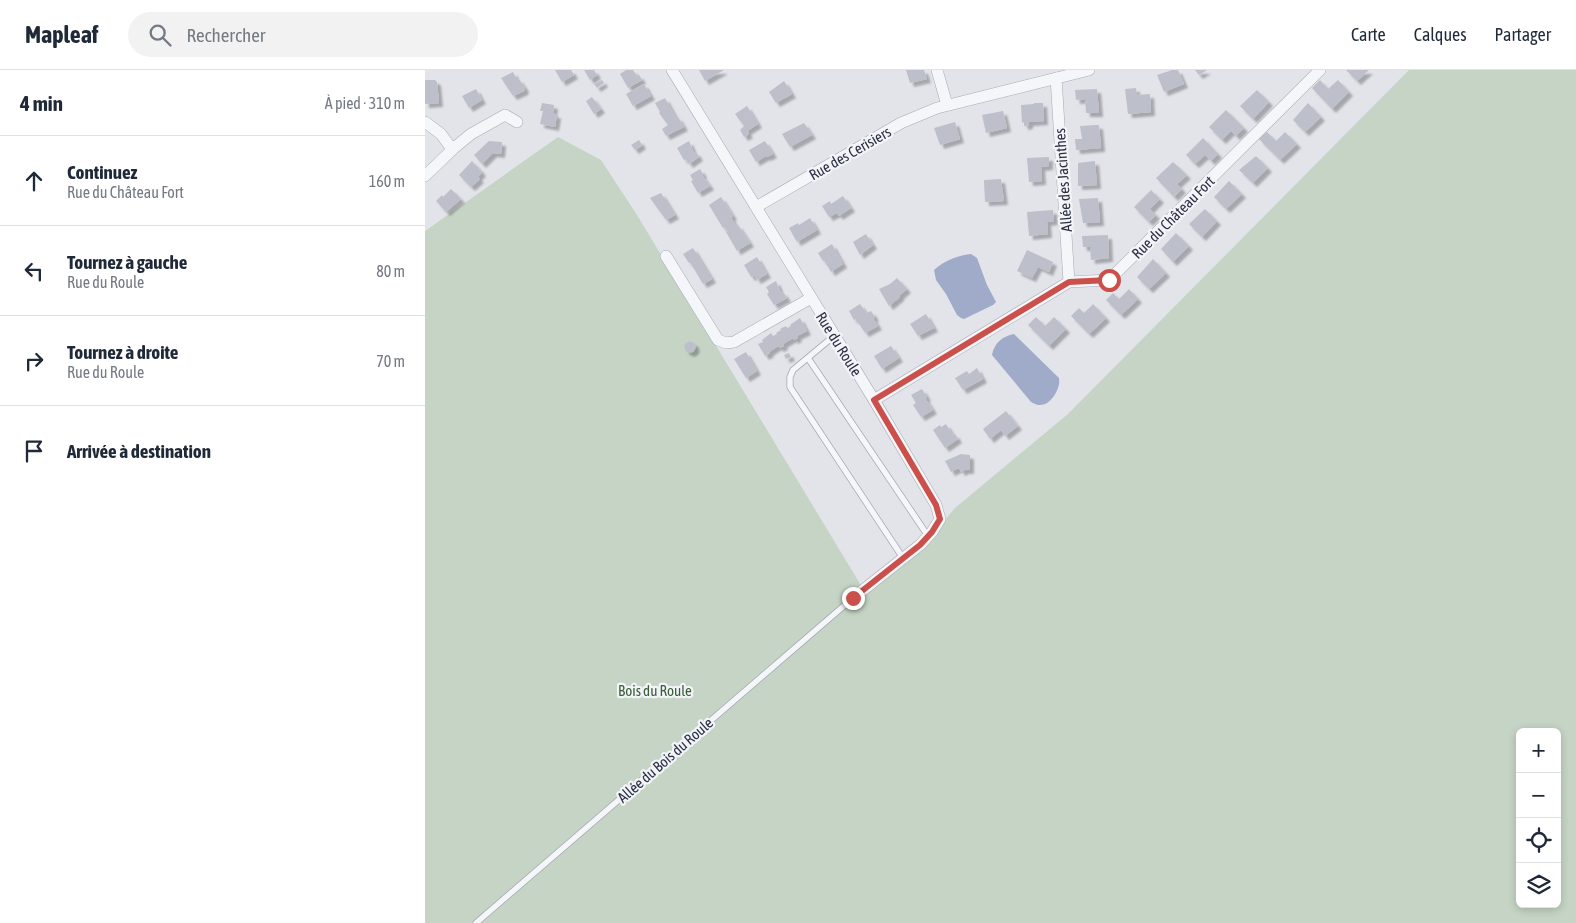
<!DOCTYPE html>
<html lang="fr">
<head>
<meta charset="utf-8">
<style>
	:root { --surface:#fff; --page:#f2f2f3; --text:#1f2937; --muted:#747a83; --line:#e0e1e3 }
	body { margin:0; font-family:"Asap Condensed",sans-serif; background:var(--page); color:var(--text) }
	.controls { position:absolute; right:15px; bottom:15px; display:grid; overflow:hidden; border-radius:8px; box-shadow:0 2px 8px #0003 }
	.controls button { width:45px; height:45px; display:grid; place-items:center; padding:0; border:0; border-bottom:1px solid var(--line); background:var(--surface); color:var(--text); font:25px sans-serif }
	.stop { position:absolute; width:15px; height:15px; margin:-11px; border:4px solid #cb504c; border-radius:50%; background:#fff }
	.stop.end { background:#cb504c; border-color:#fff; box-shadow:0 1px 5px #0008 }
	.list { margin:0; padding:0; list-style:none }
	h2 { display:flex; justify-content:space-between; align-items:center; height:65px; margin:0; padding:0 20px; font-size:21px }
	h2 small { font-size:16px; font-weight:400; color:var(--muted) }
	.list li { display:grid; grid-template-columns:32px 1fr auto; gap:15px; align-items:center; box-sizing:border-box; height:90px; padding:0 20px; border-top:1px solid var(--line) }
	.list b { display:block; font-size:19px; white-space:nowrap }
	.list p { margin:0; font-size:16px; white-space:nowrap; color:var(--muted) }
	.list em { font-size:16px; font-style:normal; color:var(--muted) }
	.icon { flex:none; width:28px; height:28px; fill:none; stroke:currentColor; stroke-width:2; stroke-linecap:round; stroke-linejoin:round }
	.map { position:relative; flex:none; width:1151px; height:853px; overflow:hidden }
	header { display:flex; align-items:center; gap:30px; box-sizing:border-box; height:70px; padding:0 25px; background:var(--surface); border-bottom:1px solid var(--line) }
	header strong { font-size:24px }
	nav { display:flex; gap:28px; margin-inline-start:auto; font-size:18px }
	.search { width:350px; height:45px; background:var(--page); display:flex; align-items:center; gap:12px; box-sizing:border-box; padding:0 18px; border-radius:28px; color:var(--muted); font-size:19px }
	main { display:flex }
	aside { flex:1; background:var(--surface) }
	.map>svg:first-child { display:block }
	.green { fill:#c5d4c4; fill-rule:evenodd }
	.water { fill:#9fabc9 }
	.building { fill:#bdbfca; filter:url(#shadow) }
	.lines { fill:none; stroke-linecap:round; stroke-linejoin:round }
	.service-casing { stroke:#a8aab4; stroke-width:7 }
	.minor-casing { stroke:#a8aab4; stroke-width:12 }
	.service { stroke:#f5f6f9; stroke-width:5.5 }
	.minor { stroke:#f5f6f9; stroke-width:11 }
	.route { stroke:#cb504c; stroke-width:6 }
	.labels { text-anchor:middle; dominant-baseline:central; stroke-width:4.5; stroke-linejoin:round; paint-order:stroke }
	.street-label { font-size:15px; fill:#2b2f42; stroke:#f2f4f8 }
	.park-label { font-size:15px; fill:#395e38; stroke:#f2f4f8 }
</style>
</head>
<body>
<header>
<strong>Mapleaf</strong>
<div class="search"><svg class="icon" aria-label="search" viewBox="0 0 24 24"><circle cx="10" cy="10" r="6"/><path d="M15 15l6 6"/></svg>Rechercher</div>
<nav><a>Carte</a><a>Calques</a><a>Partager</a></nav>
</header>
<main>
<aside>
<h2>4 min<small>À pied · 310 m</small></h2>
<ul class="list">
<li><svg class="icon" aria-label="ahead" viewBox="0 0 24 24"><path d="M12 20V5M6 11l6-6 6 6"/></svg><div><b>Continuez</b><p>Rue du Château Fort</p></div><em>160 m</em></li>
<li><svg class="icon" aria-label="left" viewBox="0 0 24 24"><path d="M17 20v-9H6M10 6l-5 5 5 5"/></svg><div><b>Tournez à gauche</b><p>Rue du Roule</p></div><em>80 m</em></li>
<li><svg class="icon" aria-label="right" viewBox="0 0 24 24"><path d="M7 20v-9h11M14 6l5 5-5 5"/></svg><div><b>Tournez à droite</b><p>Rue du Roule</p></div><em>70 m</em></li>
<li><svg class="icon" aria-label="arrive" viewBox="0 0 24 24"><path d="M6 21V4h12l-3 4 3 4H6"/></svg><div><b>Arrivée à destination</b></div></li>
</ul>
</aside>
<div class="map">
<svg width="1151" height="853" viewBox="0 0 1151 853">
	<defs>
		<filter id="shadow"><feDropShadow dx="4" dy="4" stdDeviation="1" flood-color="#0004"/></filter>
	</defs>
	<rect width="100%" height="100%" fill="#e3e4ea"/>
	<path class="green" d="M 984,0 L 1151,0 L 1151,853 L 0,853 L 0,161 L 133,67 L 176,90 L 212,145 L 440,522 L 493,482 L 530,438 L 643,344 ZM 1095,662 L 1132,662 L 1132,834 L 1095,834 Z"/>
	<path class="water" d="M 546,184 L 552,188 L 562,215 L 571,232 L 568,235 L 539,249 L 536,248 L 532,245 L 521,224 L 511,210 L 509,200 C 519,191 533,185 546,184 Z
		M 589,264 L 634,308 C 636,318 626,336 614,335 C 612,335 608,333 606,332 L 567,285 C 569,273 578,266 589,264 Z"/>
	<path class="building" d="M 130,0 L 146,0 L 149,5 L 137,12 Z
		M 159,0 L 169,0 L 172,5 L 165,10 Z
		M 201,0 L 208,0 L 212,6 L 214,5 L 217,10 L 203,18 L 195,4 Z
		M 274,0 L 299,0 L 280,11 Z
		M 481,0 L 499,0 L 502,9 L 485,13 Z
		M 747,0 L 753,0 L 759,14 L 739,22 L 732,5 Z
		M 770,0 L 782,0 L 774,5 Z
		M 921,0 L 944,0 L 932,11 Z
		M 88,2 L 92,10 L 94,9 L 100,18 L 99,21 L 88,26 L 76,8 Z
		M 0,10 L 10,10 L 12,12 L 14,33 L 0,34 Z
		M 177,10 L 179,13 L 172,18 L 169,14 Z
		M 895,10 L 903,19 L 913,10 L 924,22 L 907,39 L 887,18 Z
		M 359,11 L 367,24 L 351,33 L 344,22 Z
		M 219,14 L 226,26 L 208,36 L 201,24 Z
		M 711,18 L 712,25 L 725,24 L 726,42 L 703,44 L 700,19 Z
		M 51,19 L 57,30 L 44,38 L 37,26 Z
		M 672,19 L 674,43 L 661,43 L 660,29 L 651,30 L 650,20 Z
		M 832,20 L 844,32 L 828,49 L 815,36 Z
		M 167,27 L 176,39 L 169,44 L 161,31 Z
		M 240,28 L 251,48 L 253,47 L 259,57 L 241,66 L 237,59 L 243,55 L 234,43 L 235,42 L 230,33 Z
		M 117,33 L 129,35 L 128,43 L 132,45 L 130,57 L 115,54 L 118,41 L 115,41 Z
		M 609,33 L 618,33 L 619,51 L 604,52 L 604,55 L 599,56 L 599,52 L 597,53 L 596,35 L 609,34 Z
		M 883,33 L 896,47 L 880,62 L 868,50 Z
		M 322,36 L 333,54 L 322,61 L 324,64 L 319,67 L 315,60 L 319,56 L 310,44 Z
		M 801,40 L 819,58 L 811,66 L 806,61 L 797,70 L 784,57 Z
		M 578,41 L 582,58 L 561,63 L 557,45 Z
		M 530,52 L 535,69 L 515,75 L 509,58 Z
		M 379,53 L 387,65 L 365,77 L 357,64 Z
		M 671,55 L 674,55 L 676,78 L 651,80 L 650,69 L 657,69 L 655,56 Z
		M 842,62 L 851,71 L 860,62 L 872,74 L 855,90 L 834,69 Z
		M 778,68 L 793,84 L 786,91 L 780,85 L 770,94 L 761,85 Z
		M 214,70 L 217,75 L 210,80 L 206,75 Z
		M 64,71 L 77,72 L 76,84 L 68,83 L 57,94 L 49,85 Z
		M 264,71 L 269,83 L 271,82 L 274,87 L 264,94 L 261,89 L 259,90 L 252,78 Z
		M 340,71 L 348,84 L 342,87 L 341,86 L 331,92 L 324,80 Z
		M 831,86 L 843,98 L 828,113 L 814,100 Z
		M 624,87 L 624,96 L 616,97 L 617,111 L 604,112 L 602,88 Z
		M 47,91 L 57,102 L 53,107 L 55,109 L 46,117 L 34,105 Z
		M 670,91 L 672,115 L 653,116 L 653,93 Z
		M 748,92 L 762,105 L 752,114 L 757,119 L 749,127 L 731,108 Z
		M 275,99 L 278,104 L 277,105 L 285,116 L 273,123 L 266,111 L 268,110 L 265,105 Z
		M 576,109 L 579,131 L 560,132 L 559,110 Z
		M 804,111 L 817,124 L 801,139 L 789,127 Z
		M 26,119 L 36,129 L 21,142 L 11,131 L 17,125 L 18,127 Z
		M 726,120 L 735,129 L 725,139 L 731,145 L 724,152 L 709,137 Z
		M 236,123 L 250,145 L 241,150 L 225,128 Z
		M 418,126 L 426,138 L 414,146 L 412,143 L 404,147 L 397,136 L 405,131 L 406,134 Z
		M 296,127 L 308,146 L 306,147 L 311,156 L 313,155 L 325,173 L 312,181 L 301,162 L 303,161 L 300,157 L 298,158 L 284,135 Z
		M 673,128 L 675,152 L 658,153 L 654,129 Z
		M 780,139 L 792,151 L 777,167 L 764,154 Z
		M 628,140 L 629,151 L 622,152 L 623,164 L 604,166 L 602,142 Z
		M 385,148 L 392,160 L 372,172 L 364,158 L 373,153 L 374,155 Z
		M 751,163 L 764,176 L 748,192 L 736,179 Z
		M 441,164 L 448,175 L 435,185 L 428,172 Z
		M 683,165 L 684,188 L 666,190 L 665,177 L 658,177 L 657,166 Z
		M 407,174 L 418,194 L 406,202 L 399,190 L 398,191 L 393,183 Z
		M 268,178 L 287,209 L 278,214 L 265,192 L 264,193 L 258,184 Z
		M 602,180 L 628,192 L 624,202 L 613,197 L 607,208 L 592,201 Z
		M 332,187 L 342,204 L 332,210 L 329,205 L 326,207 L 319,195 Z
		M 728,189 L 741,203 L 724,219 L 712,207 Z
		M 472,208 L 482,219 L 475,225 L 475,227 L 464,236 L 454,219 L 465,214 Z
		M 351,211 L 356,223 L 358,222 L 362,228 L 349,235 L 342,224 L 344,222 L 341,217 Z
		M 704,219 L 713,229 L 696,245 L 681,230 L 688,223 L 694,229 Z
		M 435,234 L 441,243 L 446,241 L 450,247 L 448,248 L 453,256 L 440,263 L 431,249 L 429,250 L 424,241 Z
		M 668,234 L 681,248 L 664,264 L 646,246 L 654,238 L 659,243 Z
		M 501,244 L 509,258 L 493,266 L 485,254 Z
		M 611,247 L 620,256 L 629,247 L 641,259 L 624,276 L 603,255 Z
		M 375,248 L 382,261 L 372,266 L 373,268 L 369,270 L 368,268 L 358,274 L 359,276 L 355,278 L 353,276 L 344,282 L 345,283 L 340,286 L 333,274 L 338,272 L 337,270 L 346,263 L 348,266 L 352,264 L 351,263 L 356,260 L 355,259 L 361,256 L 362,258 L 366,256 L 365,255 Z
		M259.5 277a5.5 5.5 0 1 1 11 0a5.5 5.5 0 1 1-11 0Z
		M 466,276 L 474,288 L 457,299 L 449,286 Z
		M 321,282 L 332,301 L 321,308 L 309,289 Z
		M 364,283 L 366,287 L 361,289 L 359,285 Z
		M 552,298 L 558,309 L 538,320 L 530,308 L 542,301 L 544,304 Z
		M 497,319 L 502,327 L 500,328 L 508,340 L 496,347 L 488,335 L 491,333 L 486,325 Z
		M 581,341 L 593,356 L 580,366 L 576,360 L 565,369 L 558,359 Z
		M 521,354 L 528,365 L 530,364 L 533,369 L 520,378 L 508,360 L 515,355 L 516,357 Z
		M 536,384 L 545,385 L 545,400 L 540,400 L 536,402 L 534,398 L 526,402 L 520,391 Z"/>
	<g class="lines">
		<defs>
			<path id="service" d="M 409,266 L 368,300 L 365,307 L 365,317 L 478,488
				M 383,288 L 503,466
				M 51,853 L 428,528"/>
			<path id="minor" d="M 247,0 L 449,330 L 511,435 L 515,449 L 507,462 L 495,475 L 428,528
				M 512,0 L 522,35
				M 631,8 L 644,212
				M 0,52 L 16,64 L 24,75 L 29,78 L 46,64 L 80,45 L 92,52
				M 0,106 L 29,78
				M 331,137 L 476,53 L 512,38 L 664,0
				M 241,186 L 293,270 L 301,273 L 309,272 L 386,228
				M 449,330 L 644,212 L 684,210 L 895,0"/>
		</defs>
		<use href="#service" class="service-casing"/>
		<use href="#minor" class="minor-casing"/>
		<use href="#service" class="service"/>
		<use href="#minor" class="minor"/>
	</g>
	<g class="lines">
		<path class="route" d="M 428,528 L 495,475 L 507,462 L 515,449 L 511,435 L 449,330 L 644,212 L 684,210"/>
	</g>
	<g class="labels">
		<g class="street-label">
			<text transform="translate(425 83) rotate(-30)">Rue des Cerisiers</text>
			<text transform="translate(638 110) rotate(-94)">Allée des Jacinthes</text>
			<text transform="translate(748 147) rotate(-45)">Rue du Château Fort</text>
			<text transform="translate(414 274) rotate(58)">Rue du Roule</text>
			<text transform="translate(240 690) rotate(-41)">Allée du Bois du Roule</text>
		</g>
		<g class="park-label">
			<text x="230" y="620">Bois du Roule</text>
		</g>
	</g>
</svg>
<div class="controls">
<button>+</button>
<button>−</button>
<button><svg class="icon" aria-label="locate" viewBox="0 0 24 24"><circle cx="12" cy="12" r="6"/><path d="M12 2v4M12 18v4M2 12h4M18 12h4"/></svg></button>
<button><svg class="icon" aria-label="layers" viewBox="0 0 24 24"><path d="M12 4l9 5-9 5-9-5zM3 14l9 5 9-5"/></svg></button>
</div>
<div class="stop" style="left:684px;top:210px"></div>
<div class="stop end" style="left:428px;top:528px"></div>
</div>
</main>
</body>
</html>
